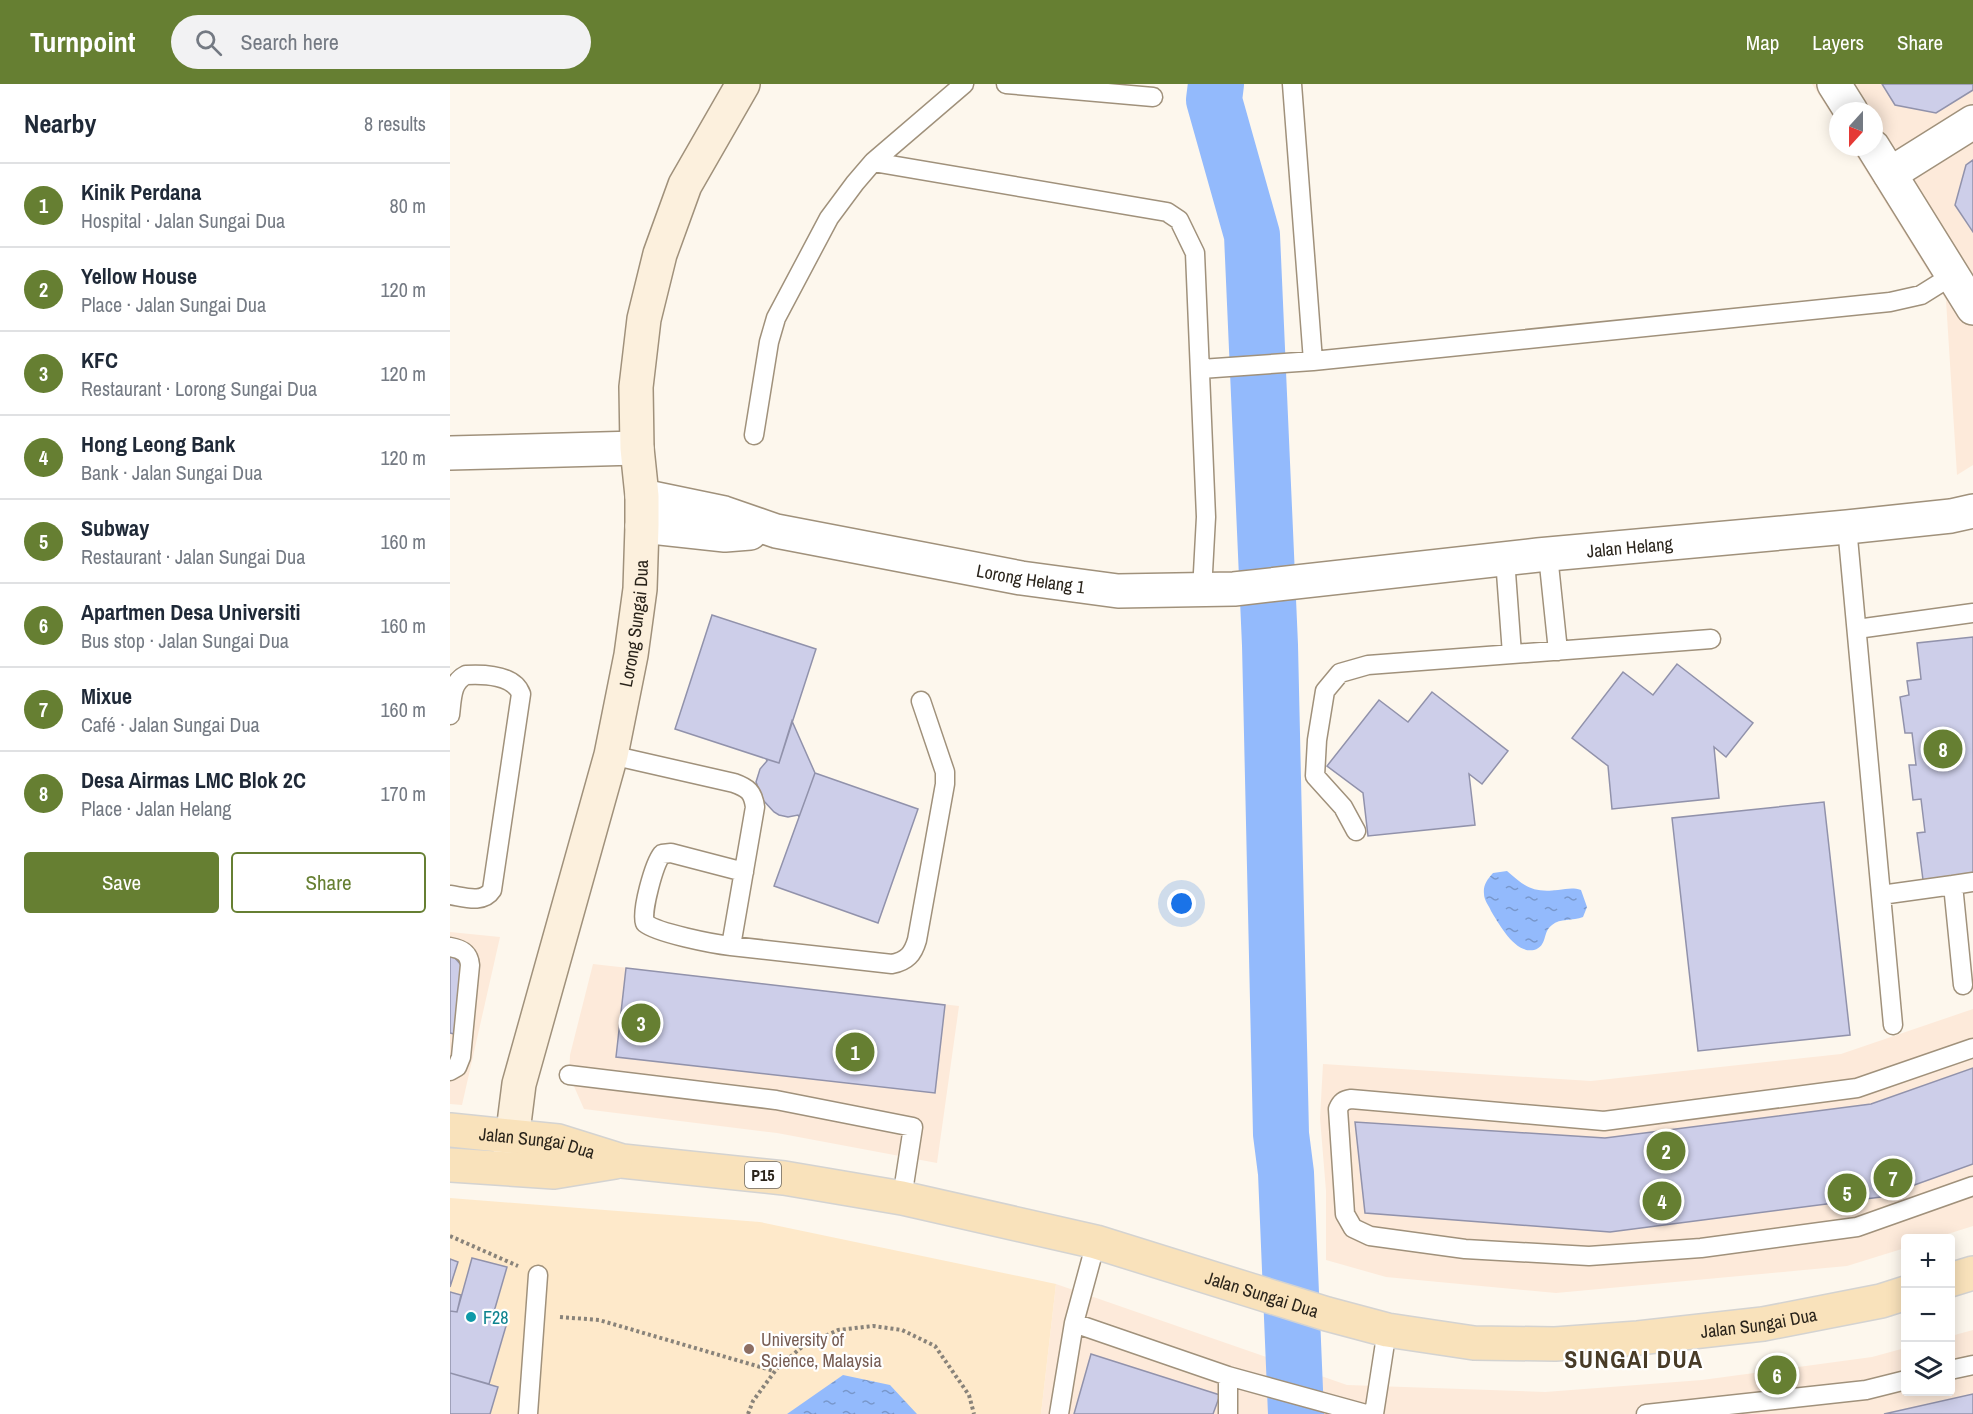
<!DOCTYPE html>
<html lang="en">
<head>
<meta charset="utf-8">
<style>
	:root { --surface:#fff; --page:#f2f2f3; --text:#1f2937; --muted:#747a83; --line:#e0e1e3; --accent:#667f32 }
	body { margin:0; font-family:"Archivo Narrow",sans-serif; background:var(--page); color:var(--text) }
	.controls { position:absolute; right:18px; bottom:18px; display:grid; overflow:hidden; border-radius:6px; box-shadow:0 3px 15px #0003 }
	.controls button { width:54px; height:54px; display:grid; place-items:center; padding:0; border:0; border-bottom:2px solid var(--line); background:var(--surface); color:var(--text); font:30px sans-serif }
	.compass { position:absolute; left:1379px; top:18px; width:54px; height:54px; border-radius:50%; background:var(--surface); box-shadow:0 3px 15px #0003; rotate:201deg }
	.you { position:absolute; left:732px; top:820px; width:21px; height:21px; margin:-15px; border:4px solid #fff; border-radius:50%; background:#1a73e8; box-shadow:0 0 0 9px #1a73e833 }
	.badge { display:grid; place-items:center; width:39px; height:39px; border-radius:50%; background:var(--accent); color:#fff; font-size:20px; font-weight:700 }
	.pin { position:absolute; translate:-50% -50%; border:3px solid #fff; box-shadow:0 2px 6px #0006 }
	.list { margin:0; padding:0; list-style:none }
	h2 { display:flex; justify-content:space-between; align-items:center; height:78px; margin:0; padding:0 24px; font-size:26px }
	h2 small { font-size:20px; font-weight:400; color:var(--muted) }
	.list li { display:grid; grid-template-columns:39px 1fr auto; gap:18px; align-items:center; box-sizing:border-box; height:84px; padding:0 24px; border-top:2px solid var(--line) }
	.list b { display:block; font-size:22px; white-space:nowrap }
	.list p { margin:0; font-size:20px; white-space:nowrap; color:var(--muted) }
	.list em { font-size:20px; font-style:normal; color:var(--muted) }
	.actions { display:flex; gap:12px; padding:18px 24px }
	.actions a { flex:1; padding:14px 0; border:2px solid var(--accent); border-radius:6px; text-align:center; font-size:21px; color:var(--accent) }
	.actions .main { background:var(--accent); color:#fff }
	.icon { flex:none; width:33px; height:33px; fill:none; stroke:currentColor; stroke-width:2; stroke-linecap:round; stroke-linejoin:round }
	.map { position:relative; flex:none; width:1523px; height:1330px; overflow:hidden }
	header { display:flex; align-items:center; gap:36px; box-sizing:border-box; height:84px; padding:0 30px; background:var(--accent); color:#fff }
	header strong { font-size:28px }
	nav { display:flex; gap:33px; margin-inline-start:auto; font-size:21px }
	.search { width:420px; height:54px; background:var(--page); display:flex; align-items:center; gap:15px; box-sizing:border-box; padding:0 21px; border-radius:33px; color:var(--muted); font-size:22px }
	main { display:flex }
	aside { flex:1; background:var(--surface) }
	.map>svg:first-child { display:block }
	.commercial { fill:#fdeada }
	.built { fill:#fee9ca }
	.water { fill:url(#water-ripples) }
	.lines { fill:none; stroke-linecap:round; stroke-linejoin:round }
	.river { stroke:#93bafc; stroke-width:56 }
	.building { fill:#cdcee9; stroke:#9192ab; stroke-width:1.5 }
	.lane-casing { stroke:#a0917b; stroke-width:21 }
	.street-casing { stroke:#a0917b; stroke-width:36 }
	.secondary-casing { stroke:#a0917b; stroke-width:36 }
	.primary-casing { stroke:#d4d3d1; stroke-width:36 }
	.path { stroke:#89837a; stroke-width:4; stroke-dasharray:3 3; stroke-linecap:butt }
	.lane { stroke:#fff; stroke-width:18 }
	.street { stroke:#fff; stroke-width:33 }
	.secondary { stroke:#fcf0dd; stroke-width:33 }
	.primary { stroke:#f9e2bb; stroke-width:33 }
	.culture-dot { fill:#0f9aa8; stroke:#fff; stroke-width:2 }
	.education-dot { fill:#8d6e63; stroke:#fff; stroke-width:2 }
	.labels { text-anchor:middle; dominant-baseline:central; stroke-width:4.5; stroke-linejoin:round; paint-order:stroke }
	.shield { fill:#fff; stroke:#6a665f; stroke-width:1.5 }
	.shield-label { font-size:16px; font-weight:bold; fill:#2a241b }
	.street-label { font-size:18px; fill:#2a241b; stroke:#fff }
	.culture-label { font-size:18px; fill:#0d838f; stroke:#fff; text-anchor:start }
	.education-label { font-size:18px; fill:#785e54; stroke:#fff; text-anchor:start }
	.district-label { font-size:24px; font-weight:bold; letter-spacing:1.5px; fill:#483b27; stroke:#fff }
</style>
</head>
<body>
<header>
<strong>Turnpoint</strong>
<div class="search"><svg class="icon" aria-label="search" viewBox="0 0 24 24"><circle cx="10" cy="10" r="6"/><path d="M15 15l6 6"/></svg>Search here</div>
<nav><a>Map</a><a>Layers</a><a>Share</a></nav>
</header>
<main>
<aside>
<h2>Nearby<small>8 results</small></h2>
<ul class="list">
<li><span class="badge">1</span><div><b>Kinik Perdana</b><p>Hospital · Jalan Sungai Dua</p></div><em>80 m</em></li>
<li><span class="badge">2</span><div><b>Yellow House</b><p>Place · Jalan Sungai Dua</p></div><em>120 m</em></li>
<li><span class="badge">3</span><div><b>KFC</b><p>Restaurant · Lorong Sungai Dua</p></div><em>120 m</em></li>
<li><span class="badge">4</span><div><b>Hong Leong Bank</b><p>Bank · Jalan Sungai Dua</p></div><em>120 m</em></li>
<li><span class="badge">5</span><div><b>Subway</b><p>Restaurant · Jalan Sungai Dua</p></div><em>160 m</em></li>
<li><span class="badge">6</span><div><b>Apartmen Desa Universiti</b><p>Bus stop · Jalan Sungai Dua</p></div><em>160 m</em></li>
<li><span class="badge">7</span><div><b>Mixue</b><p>Café · Jalan Sungai Dua</p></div><em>160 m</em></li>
<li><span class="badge">8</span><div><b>Desa Airmas LMC Blok 2C</b><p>Place · Jalan Helang</p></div><em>170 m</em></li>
</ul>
<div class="actions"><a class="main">Save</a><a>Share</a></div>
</aside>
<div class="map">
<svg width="1523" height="1330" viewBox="0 0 1523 1330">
	<defs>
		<pattern id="water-ripples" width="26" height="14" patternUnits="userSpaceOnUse" patternTransform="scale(1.5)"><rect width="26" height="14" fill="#93bafc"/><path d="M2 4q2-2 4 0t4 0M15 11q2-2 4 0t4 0" fill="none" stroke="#7897cb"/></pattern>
	</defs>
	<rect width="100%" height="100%" fill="#fdf7ed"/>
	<path class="commercial" d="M 1362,0 L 1523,0 L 1523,381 L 1507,391 L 1496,216 L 1401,63 L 1424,63 L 1424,27 L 1388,27 L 1388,41 Z
		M 0,848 L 50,853 L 12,1021 L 0,1020 Z
		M 143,880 L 509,922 L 487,1079 L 327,1049 L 134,1025 L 119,991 L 120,971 Z
		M 1523,925 L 1523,1142 L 1485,1154 L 1456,1154 L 1455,1164 L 1397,1182 L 1106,1209 L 936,1193 L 876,1176 L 876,1107 L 870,1034 L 873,980 L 1141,997 L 1391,970 Z
		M 606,1200 L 897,1301 L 1095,1308 L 1252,1296 L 1422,1273 L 1455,1264 L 1456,1308 L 1500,1308 L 1501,1252 L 1523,1246 L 1523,1330 L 591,1330 Z"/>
	<path class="built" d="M 0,1114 L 310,1138 L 606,1200 L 591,1330 L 0,1330 Z"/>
	<path class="water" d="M 1057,787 C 1075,803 1083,809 1108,806 C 1117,805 1122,803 1131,806 L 1137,823 L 1133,833 C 1123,837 1110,834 1102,841 C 1092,848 1098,862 1084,866 C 1065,870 1049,840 1041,827 C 1039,822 1034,816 1034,810 C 1033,801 1037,796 1043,789 Z
		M 393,1291 L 440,1301 L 467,1330 L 337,1330 Z"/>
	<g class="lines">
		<path class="river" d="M 766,0 L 764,16 L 802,151 L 820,561 L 831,1050 L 836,1089 L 846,1330"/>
	</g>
	<path class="building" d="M 1432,0 L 1523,0 L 1523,6 L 1486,29 L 1445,21 Z
		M 1523,76 L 1523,148 L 1505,121 L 1516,81 Z
		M 262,531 L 366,565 L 329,679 L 225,645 Z
		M 1523,553 L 1523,791 L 1473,796 L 1467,749 L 1475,748 L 1471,715 L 1463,716 L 1459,681 L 1466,681 L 1462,649 L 1455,649 L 1450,613 L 1459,611 L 1457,597 L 1471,595 L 1467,559 Z
		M 1227,580 L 1303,639 L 1276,673 L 1264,663 L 1269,714 L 1162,725 L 1158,682 L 1122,654 L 1173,588 L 1203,611 Z
		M 982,608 L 1058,667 L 1032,700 L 1019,690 L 1025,741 L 918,752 L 913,709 L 877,682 L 929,616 L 958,638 Z
		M 342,637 L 365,689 L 349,733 L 348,731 L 338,733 L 329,731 L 324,728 L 313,716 L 306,698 L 310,685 L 317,677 L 316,675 L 329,679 Z
		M 365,689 L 468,725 L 428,839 L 324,802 Z
		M 1374,718 L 1400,951 L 1248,967 L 1222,734 Z
		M 0,868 L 11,881 L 4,950 L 0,949 Z
		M 176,884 L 495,921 L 485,1009 L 166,973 Z
		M 1523,984 L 1523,1080 L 1431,1113 L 1160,1148 L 915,1129 L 905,1038 L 1155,1054 L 1421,1020 Z
		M 22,1174 L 57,1183 L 41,1238 L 56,1242 L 39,1300 L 0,1289 L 0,1227 L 7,1228 Z
		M 0,1175 L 8,1178 L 0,1203 Z
		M 0,1208 L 11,1211 L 7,1228 L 0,1227 Z
		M 641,1270 L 770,1311 L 763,1330 L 624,1330 Z
		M 0,1289 L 48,1303 L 40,1330 L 0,1330 Z
		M 1523,1310 L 1523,1330 L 1434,1330 Z"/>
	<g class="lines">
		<defs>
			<path id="lane" d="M 514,0 L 423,78 L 717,128 L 729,136 L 745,169 L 756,433 L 752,507
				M 556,0 L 703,13
				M 842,0 L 863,277
				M 751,285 L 863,277 L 1440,218 L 1471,211 L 1503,191
				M 304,351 L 319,258 L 326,234 L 379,134 L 405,99 L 423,78
				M 1397,443 L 1443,941
				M 1098,471 L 1108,567
				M 1055,475 L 1062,570
				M 1407,545 L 1523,529
				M 0,631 C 2,616 1,598 16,591 C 34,590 64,591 71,610 L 42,806 C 33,820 14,813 0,811
				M 161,671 L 284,699 C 298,704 303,708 305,723 L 281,862
				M 906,747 L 893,723 L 865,692 L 867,656 L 875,607 L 890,589 L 918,581 L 1261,555
				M 294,788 L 221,769 L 212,770 C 204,780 191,827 195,839 C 207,849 263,860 281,862 L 442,880 C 457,877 463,870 467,856 L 495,700 L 495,688 L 471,617
				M 1503,801 L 1523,798
				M 1431,811 L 1503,801 L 1513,901
				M 0,863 C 12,865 19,869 20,881 L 11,973 L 7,983 L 0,987
				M 1523,964 L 1407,1004 L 1154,1037 L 901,1015 C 894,1016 891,1018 888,1025 L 895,1130 L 903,1144 L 920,1152 L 1015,1165 L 1139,1172 L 1251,1164 L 1407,1143 L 1523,1102
				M 119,991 L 326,1016 L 463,1043 L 452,1114
				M 624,1239 L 778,1292 L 916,1330
				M 1500,1286 L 1523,1281
				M 78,1330 L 88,1191
				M 609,1330 L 624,1239 L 646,1158
				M 778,1330 L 778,1292
				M 924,1330 L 937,1246
				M 1196,1330 L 1416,1306 L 1456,1296"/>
			<g id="street">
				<path d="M 1384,0 L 1401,27"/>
				<path d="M 1423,63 L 1523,224"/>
				<path d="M 1440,90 L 1523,38"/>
				<path d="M 0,369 L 187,364"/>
				<path id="s1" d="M 192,412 L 274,429 L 326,447 L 571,494 L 668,507 L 784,505 L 1088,471 L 1397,443 L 1501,432 L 1523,427"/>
				<path d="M 192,442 L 275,451 L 300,449"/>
			</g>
			<g id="secondary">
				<path id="s2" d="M 59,1079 L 69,1000 L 161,671 L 181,571 L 190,505 L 192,442 L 192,412 L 187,364 L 186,303 L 194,235 L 210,170 L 235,101 L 293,0"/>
			</g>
			<g id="primary">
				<path id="s3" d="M 0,1046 L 108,1057 L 172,1077 L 334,1094 L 452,1114 L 646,1158 L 877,1230 L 937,1246 L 1024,1259 L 1105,1260 L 1188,1254 L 1313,1240 L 1431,1217 L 1456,1209"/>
				<path d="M 0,1081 L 104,1088 L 165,1078"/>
				<path d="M 1500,1196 L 1523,1189"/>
			</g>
		</defs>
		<use href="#lane" class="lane-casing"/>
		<use href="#street" class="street-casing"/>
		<use href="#secondary" class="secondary-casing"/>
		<use href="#primary" class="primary-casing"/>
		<path class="path" d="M 0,1152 L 68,1182
			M 110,1233 L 149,1236 L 324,1287
			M 298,1330 L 303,1317 L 328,1283 L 352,1263 L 388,1246 L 423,1242 L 452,1246 L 485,1262 L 519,1311 L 524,1330"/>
		<use href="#lane" class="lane"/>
		<use href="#street" class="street"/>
		<use href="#secondary" class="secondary"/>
		<use href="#primary" class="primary"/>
	</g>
	<circle class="culture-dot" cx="21" cy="1233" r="6"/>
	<circle class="education-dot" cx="299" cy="1265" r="6"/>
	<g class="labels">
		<rect class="shield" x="295" y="1078" width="36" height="26" rx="4.5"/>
		<g class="shield-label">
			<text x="313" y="1091">P15</text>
		</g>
		<g class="street-label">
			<text stroke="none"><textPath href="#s1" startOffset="1000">Jalan Helang</textPath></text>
			<text stroke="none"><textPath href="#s1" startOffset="398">Lorong Helang 1</textPath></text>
			<text stroke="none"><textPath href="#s2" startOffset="555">Lorong Sungai Dua</textPath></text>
			<text stroke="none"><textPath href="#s3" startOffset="88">Jalan Sungai Dua</textPath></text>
			<text stroke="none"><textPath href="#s3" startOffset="831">Jalan Sungai Dua</textPath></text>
			<text stroke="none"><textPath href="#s3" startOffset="1335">Jalan Sungai Dua</textPath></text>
		</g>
		<g class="culture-label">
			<text x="33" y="1233">F28</text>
		</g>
		<g class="education-label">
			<text x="311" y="1255">University of<tspan x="311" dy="21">Science, Malaysia</tspan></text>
		</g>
		<g class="district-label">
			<text x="1184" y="1275">SUNGAI DUA</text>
		</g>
	</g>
</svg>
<div class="controls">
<button>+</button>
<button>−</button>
<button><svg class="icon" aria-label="layers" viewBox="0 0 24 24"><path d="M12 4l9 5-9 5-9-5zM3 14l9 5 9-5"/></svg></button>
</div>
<svg class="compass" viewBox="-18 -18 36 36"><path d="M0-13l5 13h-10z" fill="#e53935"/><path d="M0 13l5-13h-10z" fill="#747a83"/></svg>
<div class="you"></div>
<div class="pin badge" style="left:405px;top:968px">1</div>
<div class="pin badge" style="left:1216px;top:1067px">2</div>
<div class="pin badge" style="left:191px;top:939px">3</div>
<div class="pin badge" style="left:1212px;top:1117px">4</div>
<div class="pin badge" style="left:1397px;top:1109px">5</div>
<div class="pin badge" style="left:1327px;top:1291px">6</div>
<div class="pin badge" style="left:1443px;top:1094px">7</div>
<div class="pin badge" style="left:1493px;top:665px">8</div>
</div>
</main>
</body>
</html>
